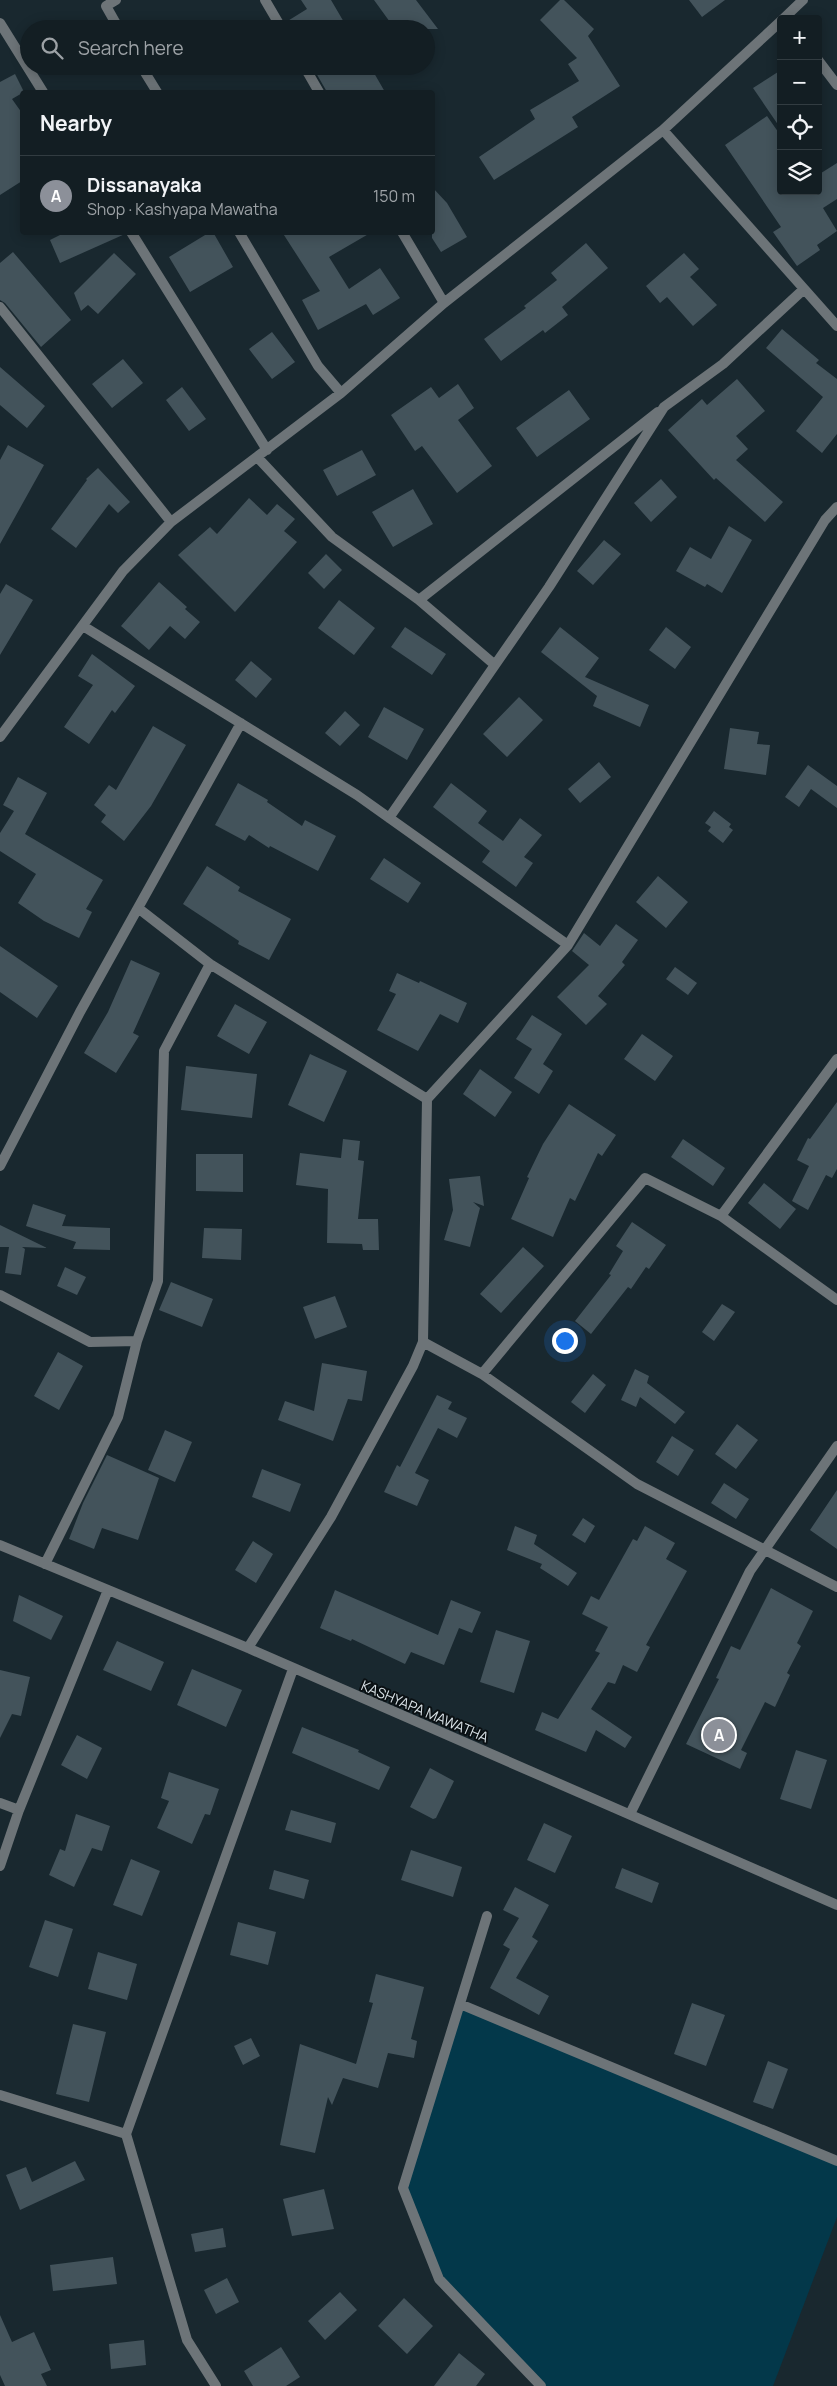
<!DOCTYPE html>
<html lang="en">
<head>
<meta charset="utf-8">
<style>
	:root { --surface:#131e23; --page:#202b30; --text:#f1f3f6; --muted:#9da2a6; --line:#323c41; --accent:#8c9099 }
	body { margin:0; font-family:Manrope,sans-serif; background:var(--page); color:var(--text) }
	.controls { position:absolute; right:15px; top:15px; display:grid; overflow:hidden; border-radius:5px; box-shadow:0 2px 12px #0003 }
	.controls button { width:45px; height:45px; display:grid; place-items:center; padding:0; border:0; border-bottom:1px solid var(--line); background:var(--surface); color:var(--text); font:25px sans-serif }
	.you { position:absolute; left:564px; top:1340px; width:18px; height:18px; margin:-12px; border:4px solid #fff; border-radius:50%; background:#1a73e8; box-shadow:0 0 0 8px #1a73e833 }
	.badge { display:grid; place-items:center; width:32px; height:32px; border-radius:50%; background:var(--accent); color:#fff; font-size:16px; font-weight:700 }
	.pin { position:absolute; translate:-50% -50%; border:2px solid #fff; box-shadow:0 1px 5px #0006 }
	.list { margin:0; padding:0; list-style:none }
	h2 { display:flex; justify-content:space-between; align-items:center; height:65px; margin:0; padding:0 20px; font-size:21px }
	h2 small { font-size:16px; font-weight:400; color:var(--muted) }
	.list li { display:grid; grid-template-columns:32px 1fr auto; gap:15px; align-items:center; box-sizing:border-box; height:80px; padding:0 20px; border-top:1px solid var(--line) }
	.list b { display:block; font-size:19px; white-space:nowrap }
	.list p { margin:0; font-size:16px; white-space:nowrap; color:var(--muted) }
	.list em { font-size:16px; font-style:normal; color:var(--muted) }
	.icon { flex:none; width:28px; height:28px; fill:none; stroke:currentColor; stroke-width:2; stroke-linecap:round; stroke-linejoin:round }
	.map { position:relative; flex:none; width:837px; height:2386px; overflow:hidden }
	.search { position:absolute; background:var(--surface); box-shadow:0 2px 12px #0003; left:20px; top:20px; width:415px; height:55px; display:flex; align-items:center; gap:12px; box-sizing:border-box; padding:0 18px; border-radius:28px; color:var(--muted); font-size:19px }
	.panel { position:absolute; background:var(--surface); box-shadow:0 2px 12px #0003; left:20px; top:90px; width:415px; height:145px; border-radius:5px }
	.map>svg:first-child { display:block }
	.green { fill:#03384a }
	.building { fill:#43535b }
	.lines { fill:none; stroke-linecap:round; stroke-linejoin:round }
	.minor { stroke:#6d7478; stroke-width:10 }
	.labels { text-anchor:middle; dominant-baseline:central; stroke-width:4; stroke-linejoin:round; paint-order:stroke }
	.street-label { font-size:14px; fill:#d8e1e6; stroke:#0a1013 }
</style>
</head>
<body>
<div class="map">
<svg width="837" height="2386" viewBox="0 0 837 2386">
	<rect width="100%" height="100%" fill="#19282f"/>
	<path class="green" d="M 460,2004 L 837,2161 L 837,2217 L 773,2386 L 541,2386 L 439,2279 L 403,2188 Z"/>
	<path class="building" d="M 301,0 L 331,0 L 348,29 L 289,29 L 286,22 L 307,9 Z
		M 374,0 L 416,0 L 438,29 L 395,29 Z
		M 560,0 L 564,0 L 594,29 L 588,36 L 620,86 L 572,117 L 578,127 L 494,180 L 479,157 L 535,119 L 530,110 L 579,81 L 568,64 L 577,58 L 540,20 Z
		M 689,0 L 725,0 L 702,17 Z
		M 312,66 L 370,66 L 385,92 L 327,92 Z
		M 781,70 L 781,129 L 753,88 Z
		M 15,74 L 24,92 L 12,99 L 22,113 L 22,181 L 0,195 L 0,82 Z
		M 767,116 L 781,136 L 781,191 L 818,191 L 818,175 L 837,163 L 837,199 L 823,208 L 837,231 L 817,245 L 820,250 L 797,266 L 773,232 L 781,227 L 725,145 Z
		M 432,187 L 447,203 L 467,237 L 441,252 L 432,238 Z
		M 66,232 L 124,232 L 125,234 L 60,263 L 50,240 Z
		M 210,232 L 213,232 L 233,267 L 190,292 L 169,257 Z
		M 282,232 L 372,232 L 329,257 L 349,289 L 380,268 L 400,298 L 373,315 L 366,304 L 318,330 L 302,300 L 320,291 Z
		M 586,243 L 608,268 L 562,307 L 568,315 L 545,333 L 543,330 L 501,361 L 484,339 L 526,308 L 524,306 L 557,280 L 551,273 Z
		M 13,252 L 71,320 L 41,347 L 5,303 L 0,300 L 0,263 Z
		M 114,253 L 136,274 L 98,314 L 88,305 L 81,311 L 74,293 Z
		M 684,253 L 699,269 L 690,277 L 717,305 L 693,326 L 667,297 L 660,303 L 646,286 Z
		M 782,329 L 819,360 L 816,363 L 837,379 L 837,434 L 822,453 L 796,431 L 823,397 L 766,348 Z
		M 272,332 L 295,362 L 272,379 L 249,349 Z
		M 123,359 L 143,383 L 112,408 L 92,384 Z
		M 0,367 L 45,406 L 27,428 L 0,405 Z
		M 737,379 L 765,411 L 736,436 L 748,449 L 736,460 L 783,502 L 765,522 L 716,478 L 714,480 L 668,430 L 702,399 L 707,405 Z
		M 458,384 L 474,408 L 458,420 L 492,466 L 457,493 L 422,446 L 415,451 L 391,415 L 431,387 L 439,398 Z
		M 182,387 L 206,419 L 189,431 L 166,400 Z
		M 569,390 L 590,419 L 537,457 L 516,428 Z
		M 8,445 L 44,465 L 0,544 L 0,460 Z
		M 362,450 L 376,475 L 337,496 L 323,470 Z
		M 98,468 L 130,502 L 118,513 L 109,504 L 76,548 L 51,529 L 87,480 L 86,479 Z
		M 661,479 L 677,497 L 651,522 L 634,503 Z
		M 413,489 L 433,524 L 393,547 L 372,512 Z
		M 249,498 L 267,515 L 277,504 L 295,519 L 284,531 L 297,542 L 235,612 L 178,555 L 210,527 L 217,534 Z
		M 729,526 L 752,540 L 722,593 L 707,584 L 705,587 L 676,571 L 690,547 L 711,559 Z
		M 604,540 L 621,554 L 593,585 L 577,571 Z
		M 326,554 L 342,570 L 324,589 L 308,573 Z
		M 159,582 L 187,607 L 185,609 L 200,622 L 185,639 L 170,626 L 149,650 L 121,626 Z
		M 6,584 L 33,600 L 0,655 L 0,594 Z
		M 339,600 L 375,628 L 354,655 L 318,628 Z
		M 405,627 L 446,654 L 432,675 L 391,647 Z
		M 560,627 L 599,658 L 585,677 L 649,705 L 640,727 L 593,706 L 597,696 L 541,652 Z
		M 666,627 L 691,647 L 675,669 L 649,650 Z
		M 92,654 L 135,686 L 115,713 L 112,710 L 89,744 L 64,727 L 93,685 L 78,676 Z
		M 251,661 L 272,679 L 256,698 L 235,680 Z
		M 519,697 L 543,720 L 507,757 L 483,734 Z
		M 384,707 L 424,729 L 407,760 L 368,737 Z
		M 345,711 L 360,725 L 340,746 L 325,733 Z
		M 153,726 L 186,745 L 151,806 L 124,841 L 101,822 L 106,815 L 94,805 L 109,785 L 116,790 Z
		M 730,728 L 759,732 L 757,744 L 770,745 L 766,775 L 724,769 Z
		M 599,762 L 611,777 L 580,803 L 568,789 Z
		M 808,765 L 837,786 L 837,808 L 811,789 L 799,807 L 785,797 Z
		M 18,777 L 47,793 L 25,834 L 103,880 L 86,909 L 92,912 L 79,938 L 44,921 L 18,903 L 36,874 L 0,851 L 0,833 L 14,811 L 3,805 Z
		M 238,783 L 268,800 L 267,802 L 302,826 L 305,820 L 336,836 L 318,871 L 270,846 L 269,848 L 249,835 L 245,841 L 215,825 Z
		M 451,783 L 487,811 L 478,823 L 503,841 L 520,818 L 542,835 L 524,857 L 533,863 L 516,887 L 482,862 L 490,851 L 433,807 Z
		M 714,811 L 731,824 L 729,827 L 733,830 L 723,843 L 708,831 L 711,827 L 705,823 Z
		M 384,858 L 421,883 L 408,903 L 370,879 Z
		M 207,866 L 240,887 L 238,891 L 291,919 L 269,960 L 238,944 L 239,941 L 183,904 Z
		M 658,876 L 688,902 L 666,928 L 636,902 Z
		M 616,924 L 638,940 L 622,962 L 625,965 L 598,996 L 607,1004 L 586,1025 L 557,997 L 589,965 L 572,951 L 584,933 L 600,946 Z
		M 0,946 L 58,986 L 37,1018 L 0,992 Z
		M 131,960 L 160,973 L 133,1033 L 139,1036 L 116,1073 L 84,1053 L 108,1012 Z
		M 675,967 L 697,983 L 688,995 L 666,979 Z
		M 397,973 L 419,983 L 420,981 L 467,1003 L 458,1023 L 440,1014 L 418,1051 L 377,1030 L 396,994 L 389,991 Z
		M 235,1004 L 267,1022 L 249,1054 L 217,1036 Z
		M 532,1015 L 562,1034 L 543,1064 L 553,1071 L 539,1094 L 514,1078 L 532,1049 L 516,1039 Z
		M 642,1034 L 673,1056 L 655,1081 L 624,1059 Z
		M 310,1054 L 347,1071 L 324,1122 L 288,1105 Z
		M 186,1066 L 257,1074 L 252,1118 L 181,1110 Z
		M 480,1069 L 512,1092 L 495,1117 L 463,1094 Z
		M 837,1102 L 837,1169 L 832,1178 L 826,1175 L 808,1210 L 792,1201 L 809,1166 L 797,1160 L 808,1138 L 810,1139 Z
		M 569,1104 L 616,1135 L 602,1156 L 598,1153 L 575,1201 L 570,1198 L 553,1237 L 511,1219 L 529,1178 L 527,1177 L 543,1144 Z
		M 343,1139 L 360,1141 L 358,1160 L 364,1161 L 358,1219 L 378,1219 L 379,1250 L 363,1250 L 362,1244 L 327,1243 L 328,1189 L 296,1185 L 300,1153 L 341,1158 Z
		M 683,1139 L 725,1168 L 713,1186 L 671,1157 Z
		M 196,1154 L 243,1154 L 243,1192 L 196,1191 Z
		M 480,1176 L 484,1206 L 473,1202 L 480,1208 L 470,1247 L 444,1240 L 453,1210 L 449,1179 Z
		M 764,1183 L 796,1209 L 780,1229 L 748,1203 Z
		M 33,1204 L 66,1215 L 62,1226 L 110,1228 L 110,1250 L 73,1249 L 76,1242 L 26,1226 Z
		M 632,1222 L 666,1245 L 649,1269 L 646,1267 L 631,1289 L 628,1287 L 591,1334 L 575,1321 L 611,1275 L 609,1274 L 623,1251 L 616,1246 Z
		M 0,1225 L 47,1248 L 22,1247 L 25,1249 L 21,1275 L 5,1273 L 9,1247 L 0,1247 Z
		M 204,1228 L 242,1229 L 241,1260 L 202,1258 Z
		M 523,1247 L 544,1266 L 501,1313 L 480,1294 Z
		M 65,1267 L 86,1277 L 77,1295 L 57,1286 Z
		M 171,1282 L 213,1299 L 202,1327 L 159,1310 Z
		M 335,1296 L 347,1327 L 315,1339 L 303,1307 Z
		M 722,1304 L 735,1312 L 714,1341 L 702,1332 Z
		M 58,1352 L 83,1366 L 59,1410 L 34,1396 Z
		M 322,1363 L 367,1371 L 362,1401 L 348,1399 L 333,1441 L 278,1420 L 285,1401 L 314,1411 Z
		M 635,1369 L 649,1376 L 647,1383 L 685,1412 L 675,1424 L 640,1397 L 636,1407 L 621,1400 Z
		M 593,1374 L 606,1385 L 585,1413 L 571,1402 Z
		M 437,1395 L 452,1402 L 448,1409 L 467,1418 L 457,1438 L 438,1428 L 415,1473 L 429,1480 L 417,1506 L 384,1492 L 397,1465 L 400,1467 Z
		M 737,1424 L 758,1440 L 736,1469 L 715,1454 Z
		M 165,1430 L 192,1442 L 175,1482 L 148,1470 Z
		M 672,1436 L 694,1450 L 678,1476 L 656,1462 Z
		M 107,1455 L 159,1478 L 138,1540 L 102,1528 L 94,1549 L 69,1539 L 83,1503 Z
		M 262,1469 L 301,1484 L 290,1512 L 252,1497 Z
		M 724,1483 L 749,1499 L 736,1519 L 711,1503 Z
		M 837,1490 L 837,1549 L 810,1530 Z
		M 583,1518 L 595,1526 L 585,1543 L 572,1535 Z
		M 515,1526 L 537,1535 L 534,1544 L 577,1573 L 568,1586 L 540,1568 L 542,1564 L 507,1550 Z
		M 645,1526 L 675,1543 L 666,1559 L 687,1571 L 646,1645 L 650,1647 L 637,1672 L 623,1665 L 615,1684 L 608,1682 L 591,1709 L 632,1737 L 625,1748 L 596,1730 L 586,1752 L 535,1730 L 542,1712 L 558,1719 L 600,1653 L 595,1651 L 608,1627 L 582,1614 L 591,1596 L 599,1600 L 633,1539 L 637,1541 Z
		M 253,1541 L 273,1554 L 256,1583 L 235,1570 Z
		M 771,1588 L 813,1611 L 797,1643 L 801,1646 L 787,1673 L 790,1675 L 775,1707 L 765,1702 L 741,1750 L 747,1753 L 740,1769 L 686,1744 L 719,1679 L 716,1678 L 731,1646 L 740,1650 Z
		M 335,1590 L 438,1635 L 451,1600 L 481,1612 L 472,1633 L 459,1628 L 444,1665 L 411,1652 L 405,1664 L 352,1639 L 351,1641 L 320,1628 Z
		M 19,1595 L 63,1616 L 51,1640 L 13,1621 Z
		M 496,1630 L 530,1641 L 514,1693 L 480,1682 Z
		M 117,1641 L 164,1662 L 151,1691 L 103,1670 Z
		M 192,1669 L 242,1690 L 226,1727 L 177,1705 Z
		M 0,1670 L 30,1677 L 21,1716 L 12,1714 L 0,1738 Z
		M 302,1727 L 359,1750 L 358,1752 L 390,1767 L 379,1790 L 292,1753 Z
		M 77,1735 L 102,1748 L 87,1779 L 61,1765 Z
		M 796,1750 L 827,1760 L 811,1809 L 780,1799 Z
		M 430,1768 L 454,1781 L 436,1818 L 433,1819 L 410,1807 Z
		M 169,1772 L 219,1789 L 210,1815 L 205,1814 L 192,1844 L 157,1828 L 169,1801 L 161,1798 Z
		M 291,1810 L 336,1823 L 331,1843 L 285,1830 Z
		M 76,1814 L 110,1826 L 102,1851 L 92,1848 L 74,1887 L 49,1875 L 60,1849 L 65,1851 Z
		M 544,1823 L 572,1836 L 555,1873 L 527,1860 Z
		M 411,1850 L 462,1867 L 453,1897 L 401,1880 Z
		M 131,1859 L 160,1871 L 142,1916 L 113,1905 Z
		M 622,1868 L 659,1883 L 652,1903 L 615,1888 Z
		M 274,1870 L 309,1880 L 304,1899 L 269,1889 Z
		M 515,1887 L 549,1905 L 532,1937 L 538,1941 L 516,1978 L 549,1996 L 539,2015 L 490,1988 L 510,1949 L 503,1945 L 519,1918 L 503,1910 Z
		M 45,1920 L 73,1929 L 58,1977 L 29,1967 Z
		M 238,1922 L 276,1932 L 268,1965 L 230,1955 Z
		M 98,1952 L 137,1964 L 127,2000 L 88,1989 Z
		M 376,1974 L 424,1987 L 411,2039 L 417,2041 L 414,2058 L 388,2053 L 378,2088 L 343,2078 L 332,2105 L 328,2097 L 315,2153 L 280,2145 L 300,2044 L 356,2064 L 373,2003 L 369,2002 Z
		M 692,2003 L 725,2015 L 706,2066 L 674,2054 Z
		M 73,2024 L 106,2032 L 89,2102 L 56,2094 Z
		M 251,2038 L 260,2056 L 243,2065 L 234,2046 Z
		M 768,2061 L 788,2069 L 773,2109 L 753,2102 Z
		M 75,2161 L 85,2180 L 20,2210 L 6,2175 L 26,2167 L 32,2182 Z
		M 324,2189 L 334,2229 L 292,2236 L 283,2199 Z
		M 223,2228 L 226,2247 L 195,2252 L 191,2234 Z
		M 113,2257 L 117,2284 L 53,2291 L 50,2265 Z
		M 227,2278 L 239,2302 L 216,2314 L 204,2290 Z
		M 340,2292 L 357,2310 L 325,2340 L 308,2321 Z
		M 404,2298 L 433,2326 L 407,2354 L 378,2326 Z
		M 0,2315 L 12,2342 L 34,2332 L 51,2370 L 41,2374 L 47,2386 L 5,2386 L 0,2375 Z
		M 144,2340 L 146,2365 L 111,2369 L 109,2344 Z
		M 281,2347 L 300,2377 L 286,2386 L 253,2386 L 244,2371 Z
		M 459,2353 L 485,2374 L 476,2386 L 434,2386 Z"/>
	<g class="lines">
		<path class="minor" d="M 116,0 L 106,6 L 119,29
			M 265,0 L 282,29
			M 783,19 L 803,0
			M 0,23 L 43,92
			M 818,60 L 837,85
			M 141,66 L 157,92
			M 304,66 L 319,92
			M 663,130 L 837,326
			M 131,232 L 267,450
			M 239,232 L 318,366 L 341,393
			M 402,232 L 444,303
			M 0,307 L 171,522
			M 257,457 L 332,537 L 419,600 L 658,412
			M 837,507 L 825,520 L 568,945 L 427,1099 L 423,1342 L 482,1374 L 637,1484 L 837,1587
			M 419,600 L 495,665
			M 83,626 L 357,795 L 568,945
			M 0,737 L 123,571 L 171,522 L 341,393 L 444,303 L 663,130 L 781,21
			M 389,818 L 549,587 L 664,407 L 723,364 L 804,289
			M 138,908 L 210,964 L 427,1099
			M 0,1166 L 80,1012 L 241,723
			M 721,1216 L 837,1059
			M 0,1295 L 90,1342 L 137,1341 L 158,1281 L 164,1051 L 210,964
			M 482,1374 L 645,1178 L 721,1216 L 837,1300
			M 0,1545 L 248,1648 L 837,1905
			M 45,1564 L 118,1417 L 137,1341
			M 248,1648 L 331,1517 L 413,1366 L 423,1342
			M 0,1803 L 19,1810 L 108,1590
			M 630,1814 L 750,1571 L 837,1446
			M 0,1866 L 19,1810
			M 487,1916 L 403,2188 L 439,2279 L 541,2386
			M 460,2004 L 837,2161
			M 0,2095 L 126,2134
			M 216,2386 L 187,2340 L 126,2134 L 293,1669"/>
	</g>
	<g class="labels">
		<g class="street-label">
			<text transform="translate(425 1711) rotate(23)">KASHYAPA MAWATHA</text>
		</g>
	</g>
</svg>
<div class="controls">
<button>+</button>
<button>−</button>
<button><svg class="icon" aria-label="locate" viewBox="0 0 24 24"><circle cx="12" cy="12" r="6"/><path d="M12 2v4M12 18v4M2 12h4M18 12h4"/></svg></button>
<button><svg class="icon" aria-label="layers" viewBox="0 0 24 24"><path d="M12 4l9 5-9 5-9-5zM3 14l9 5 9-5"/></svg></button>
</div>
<div class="you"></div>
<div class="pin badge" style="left:719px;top:1735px">A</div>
<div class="search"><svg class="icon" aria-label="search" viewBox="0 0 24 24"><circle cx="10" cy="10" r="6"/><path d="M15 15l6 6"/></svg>Search here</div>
<section class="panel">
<h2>Nearby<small></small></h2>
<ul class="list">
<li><span class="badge">A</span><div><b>Dissanayaka</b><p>Shop · Kashyapa Mawatha</p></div><em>150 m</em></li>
</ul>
</section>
</div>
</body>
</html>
